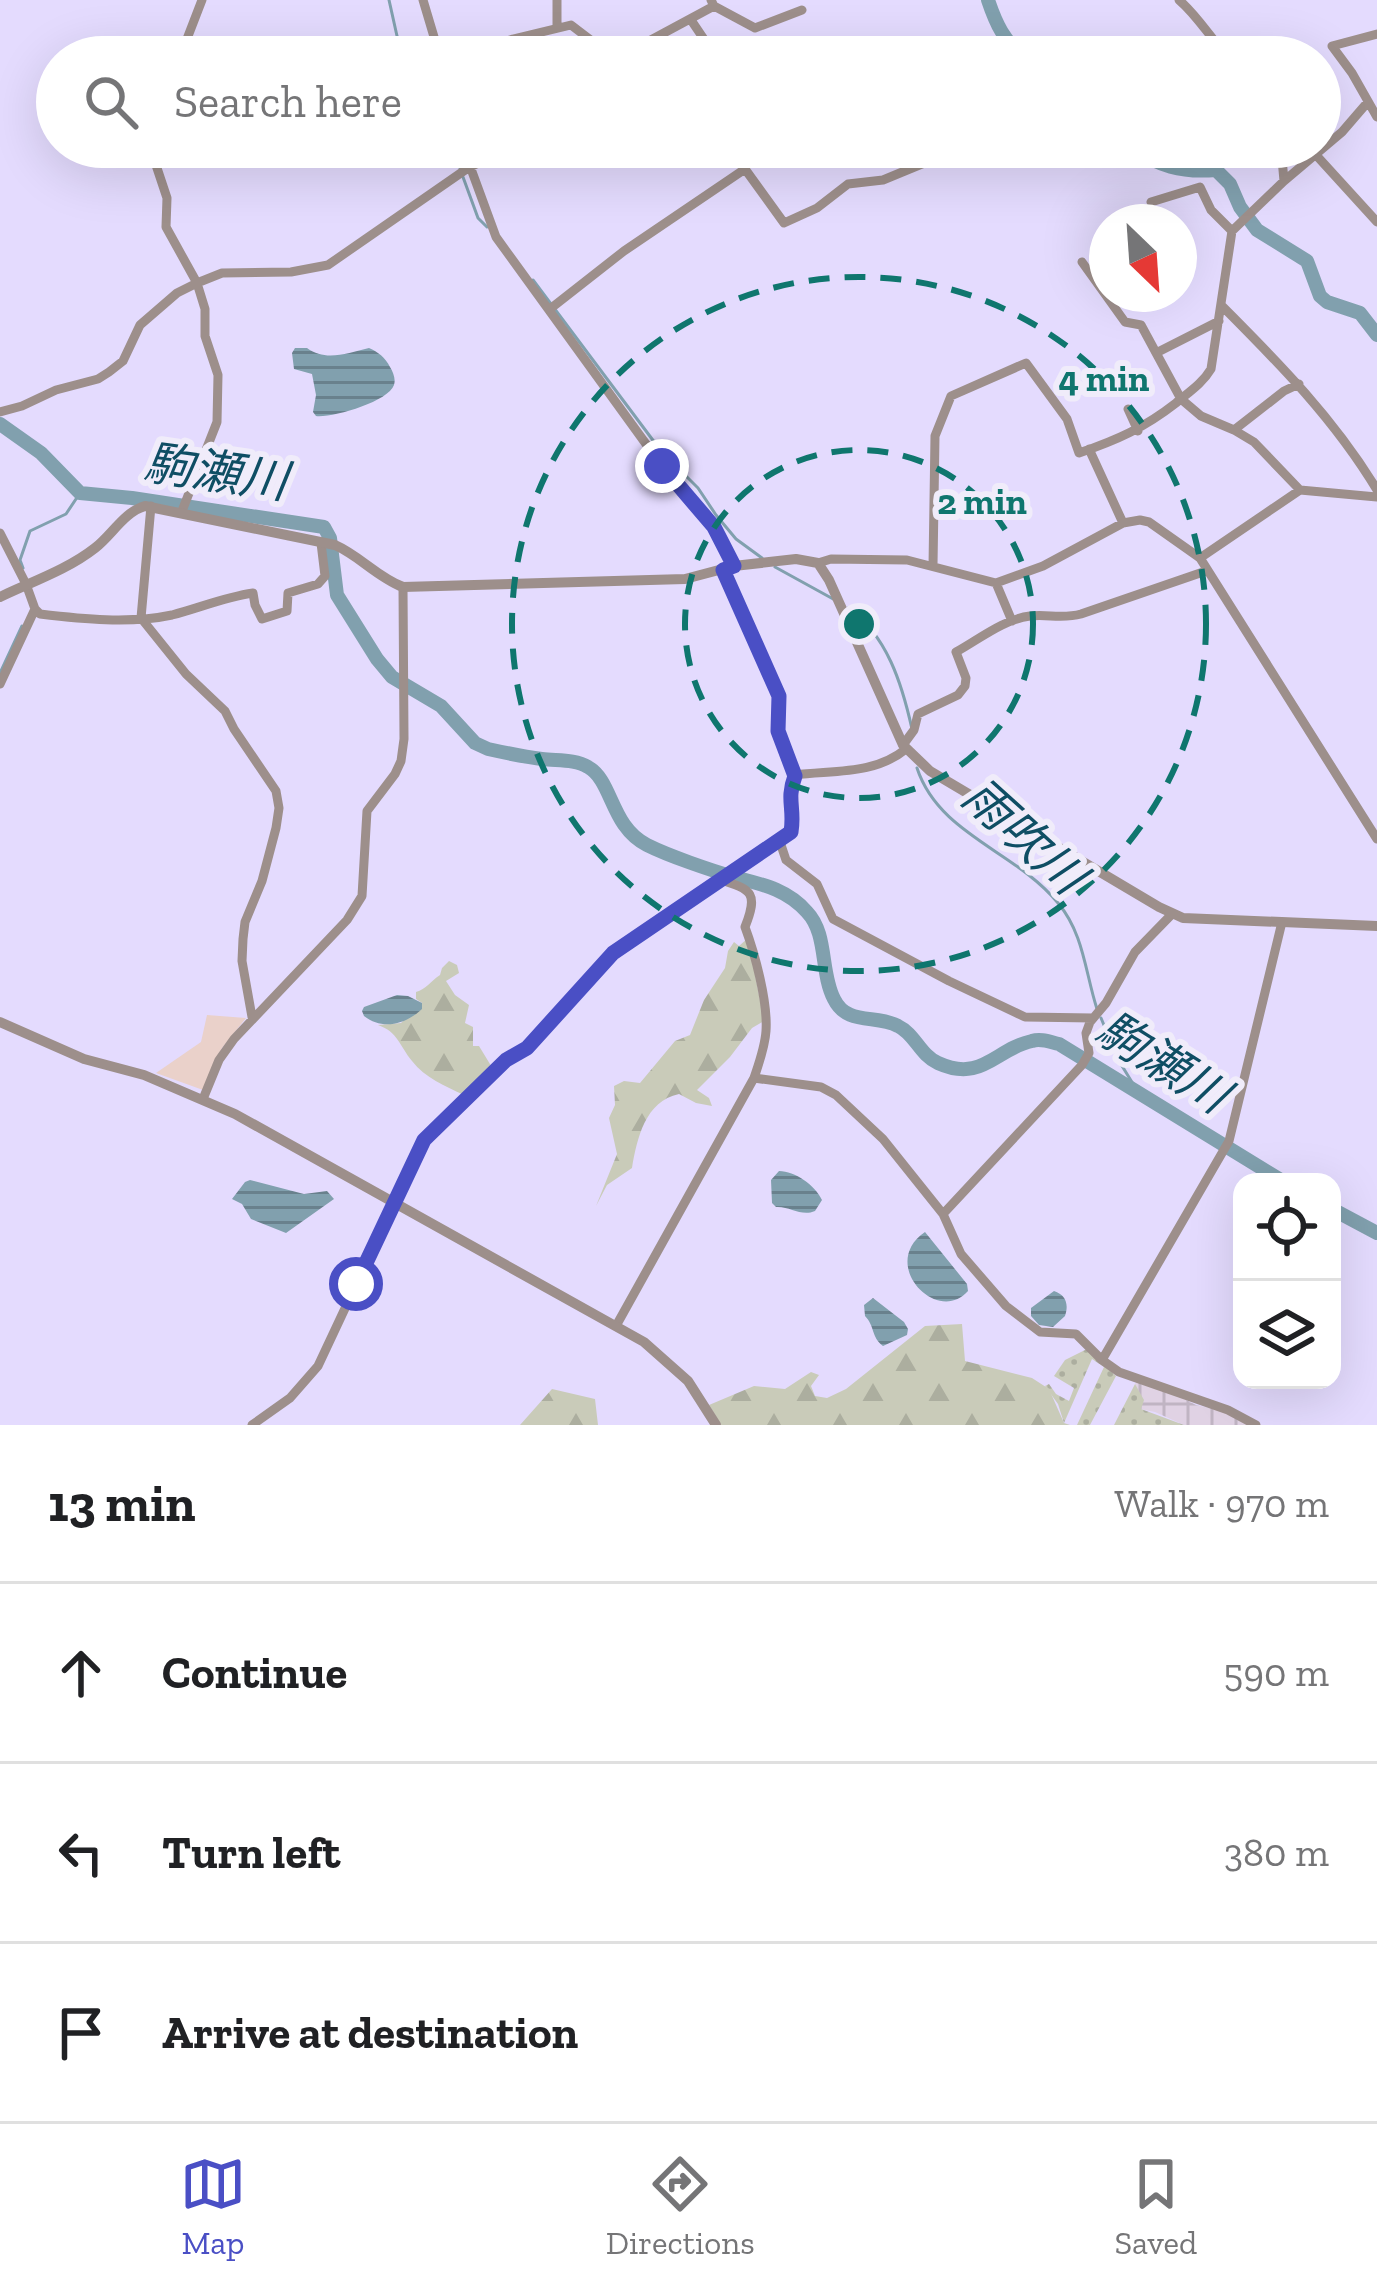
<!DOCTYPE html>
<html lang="en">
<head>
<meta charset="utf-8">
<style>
	:root { --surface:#fff; --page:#f6f6f6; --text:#202124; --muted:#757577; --line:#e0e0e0; --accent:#4a4fc5 }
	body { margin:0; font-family:"Zilla Slab","Noto Sans JP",serif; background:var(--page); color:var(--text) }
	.controls { position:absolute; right:36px; bottom:36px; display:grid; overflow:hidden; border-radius:24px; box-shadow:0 12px 48px #0002 }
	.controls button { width:108px; height:108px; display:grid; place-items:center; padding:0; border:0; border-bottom:3px solid var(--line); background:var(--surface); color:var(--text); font:60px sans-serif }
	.compass { position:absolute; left:1089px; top:204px; width:108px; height:108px; border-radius:50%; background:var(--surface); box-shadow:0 12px 48px #0002; rotate:155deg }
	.stop { position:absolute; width:36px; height:36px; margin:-27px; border:9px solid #4a4fc5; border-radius:50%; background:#fff }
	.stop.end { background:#4a4fc5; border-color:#fff; box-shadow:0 3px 12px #0008 }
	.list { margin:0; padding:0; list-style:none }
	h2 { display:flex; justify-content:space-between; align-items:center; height:156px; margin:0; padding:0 48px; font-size:51px }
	h2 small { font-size:39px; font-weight:400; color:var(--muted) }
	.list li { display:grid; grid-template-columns:78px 1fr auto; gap:36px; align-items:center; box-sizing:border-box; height:180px; padding:0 48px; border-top:3px solid var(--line) }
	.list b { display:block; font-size:45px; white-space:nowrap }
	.list em { font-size:39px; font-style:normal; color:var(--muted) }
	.icon { flex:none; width:66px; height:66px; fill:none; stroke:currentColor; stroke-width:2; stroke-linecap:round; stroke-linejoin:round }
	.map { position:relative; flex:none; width:1377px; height:1425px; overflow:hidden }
	.search { position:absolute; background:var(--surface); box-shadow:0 12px 48px #0002; left:36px; right:36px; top:36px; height:132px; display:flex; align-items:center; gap:30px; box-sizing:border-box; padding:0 42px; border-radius:66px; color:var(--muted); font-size:45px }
	.sheet { height:696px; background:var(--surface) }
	nav { display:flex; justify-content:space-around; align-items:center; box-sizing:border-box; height:168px; border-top:3px solid var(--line); background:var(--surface); font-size:33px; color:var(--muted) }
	nav a { display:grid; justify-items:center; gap:6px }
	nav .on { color:var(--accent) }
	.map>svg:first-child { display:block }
	.commercial { fill:#ead1ca }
	.industrial { fill:url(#industrial-grid) }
	.grass { fill:url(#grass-dots) }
	.forest { fill:url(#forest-firs) }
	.water { fill:url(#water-rules) }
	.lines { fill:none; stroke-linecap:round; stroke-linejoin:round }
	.stream { stroke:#81a0ae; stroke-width:3 }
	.river { stroke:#81a0ae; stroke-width:14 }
	.minor { stroke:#9d8f8b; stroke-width:9 }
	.tertiary { stroke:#9d8f8b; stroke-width:10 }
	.route { stroke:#4a4fc5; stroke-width:15 }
	.ring { fill:none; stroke:#0f766e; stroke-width:6; stroke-dasharray:21 15 }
	.labels { text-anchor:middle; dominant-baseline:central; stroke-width:12; stroke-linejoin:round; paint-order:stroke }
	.water-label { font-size:48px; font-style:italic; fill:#0f4e64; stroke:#f0ecfa }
	.centre { fill:#0f766e; stroke:#f0ecfa; stroke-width:6 }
	.ring-label { font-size:36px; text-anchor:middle; font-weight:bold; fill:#0f766e; stroke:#f0ecfa; stroke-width:12; stroke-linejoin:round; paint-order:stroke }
</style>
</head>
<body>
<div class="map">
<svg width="1377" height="1425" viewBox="0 0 1377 1425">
	<defs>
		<pattern id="industrial-grid" width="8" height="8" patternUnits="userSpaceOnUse" patternTransform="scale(3)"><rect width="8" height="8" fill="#e0d2e4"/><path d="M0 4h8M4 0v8" fill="none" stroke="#c0b4c3"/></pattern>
		<pattern id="grass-dots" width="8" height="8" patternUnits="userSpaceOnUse" patternTransform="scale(3)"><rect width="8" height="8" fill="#c9cbb9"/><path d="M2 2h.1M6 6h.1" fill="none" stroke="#acae9f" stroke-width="1.8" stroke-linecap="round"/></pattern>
		<pattern id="forest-firs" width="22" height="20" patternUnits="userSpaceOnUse" patternTransform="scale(3)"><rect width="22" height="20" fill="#c9cbb9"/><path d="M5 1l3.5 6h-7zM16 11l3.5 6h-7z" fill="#acae9f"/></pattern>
		<pattern id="water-rules" width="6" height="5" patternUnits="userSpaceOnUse" patternTransform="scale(3)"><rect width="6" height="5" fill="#81a0ae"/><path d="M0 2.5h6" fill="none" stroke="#69818d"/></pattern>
	</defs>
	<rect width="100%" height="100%" fill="#e4dbfe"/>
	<path class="commercial" d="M 207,1015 L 246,1018 L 222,1048 L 203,1090 L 156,1073 L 201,1042 Z"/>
	<path class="industrial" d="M 1137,1381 L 1165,1389 L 1196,1405 L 1227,1412 L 1252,1425 L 1184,1425 L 1155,1412 L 1140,1409 L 1135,1384 Z"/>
	<path class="grass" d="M 1087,1349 L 1116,1376 L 1090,1425 L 1077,1425 L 1104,1367 L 1092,1359 L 1064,1423 L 1058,1404 L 1045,1386 L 1049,1384 L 1056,1394 L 1069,1401 L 1074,1388 L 1054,1376 L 1065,1360 Z
		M 1135,1384 L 1144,1400 L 1141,1409 L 1184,1425 L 1114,1425 Z"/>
	<path class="forest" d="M 748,938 L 764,1021 L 752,1028 L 730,1057 L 697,1090 L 709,1098 L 712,1106 L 696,1103 L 679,1094 C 645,1101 637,1139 632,1168 L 607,1185 L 596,1206 L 617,1154 L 609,1118 L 615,1105 L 614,1086 L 624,1081 L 640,1083 L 675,1041 L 690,1035 L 704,1000 L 725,968 L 728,951 L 734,942 L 739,946 Z
		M 449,961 L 457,965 L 459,973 L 446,981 L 455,995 L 469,1005 L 465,1023 L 473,1027 L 473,1046 L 479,1046 L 493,1069 L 464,1095 C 445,1086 425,1078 412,1061 C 399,1045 398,1032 378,1025 L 401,1023 L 422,1003 L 416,999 L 416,992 C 426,989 431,981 440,975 L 442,968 Z
		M 962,1324 L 965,1361 L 1032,1378 L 1049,1389 L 1064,1423 L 1070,1425 L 721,1425 L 709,1405 L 754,1386 L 785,1389 L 811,1372 L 819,1375 L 811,1386 L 815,1396 L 827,1398 L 846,1389 L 925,1326 Z
		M 552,1389 L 595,1399 L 598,1425 L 520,1425 Z"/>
	<path class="water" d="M 295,348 L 307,348 C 326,362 347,353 369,348 C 378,352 385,357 390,367 C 393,372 396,379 394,385 C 388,402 332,418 316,416 L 313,412 L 316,395 L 312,374 L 294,369 L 292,353 Z
		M 397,995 L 408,996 L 422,1003 L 422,1009 C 406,1024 383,1031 364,1016 L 362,1011 L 364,1007 Z
		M 779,1171 C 795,1171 815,1185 822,1200 L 815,1211 C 801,1217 790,1206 776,1207 L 772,1203 L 771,1180 Z
		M 250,1180 L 304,1194 L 327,1191 L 334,1199 L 286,1233 L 251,1219 L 242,1204 L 232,1199 L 245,1182 Z
		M 925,1232 L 967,1284 L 968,1291 C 937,1326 878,1264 925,1232 Z
		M 1054,1291 C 1066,1295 1069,1304 1065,1316 L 1053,1327 L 1039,1325 L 1031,1316 L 1031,1308 Z
		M 873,1298 L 904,1322 L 908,1329 L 907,1335 L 883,1346 C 871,1337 875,1326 865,1316 L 864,1305 Z"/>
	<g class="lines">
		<path class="stream" d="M 389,0 L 397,36 L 410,57
			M 453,147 L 460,168
			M 463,177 L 478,218 L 487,227
			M 533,280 L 661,451 L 698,488 L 716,515 L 736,539 L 762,558
			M 775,567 L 835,600
			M 23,568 L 20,560 L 30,531 L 66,514 L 80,493
			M 848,608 C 887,635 902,684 912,729
			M 0,673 L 22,626
			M 917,768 C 939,835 1016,851 1058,903 C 1084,934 1085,972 1097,1009
			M 1101,1018 L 1119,1061 L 1138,1092"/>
		<path class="river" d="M 988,0 C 996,24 1004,41 1024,57
			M 1130,147 C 1160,166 1180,173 1216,170 L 1230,184 L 1240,207 L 1257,230 L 1307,261 L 1320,296 L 1327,302 L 1360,313 L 1377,335
			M 0,424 L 41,453 L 80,493 L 132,498 L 324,527 L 330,538 L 337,595 L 377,659 L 392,677 L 441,706 L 475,743 L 488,749 C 506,753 525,757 542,759 C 557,761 575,759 588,767 C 613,781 610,826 647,845 C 669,856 710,870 734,877 C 761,884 787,889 807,912 C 828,934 820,972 834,999 C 847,1026 876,1014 898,1026 C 915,1034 920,1055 938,1063 C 982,1083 995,1049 1032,1041 C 1041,1038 1050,1042 1059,1044 L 1284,1182
			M 1332,1209 L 1377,1233"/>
		<path class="minor" d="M 423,0 L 440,57
			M 1179,0 C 1199,17 1211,40 1229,57
			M 714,6 L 755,28 L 802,10
			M 691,20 L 716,57
			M 557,26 L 557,0
			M 1377,34 L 1332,46 L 1352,73 L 1377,117
			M 180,57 L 202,0
			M 463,57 L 513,39 L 571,25 L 609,54 L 623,55 L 714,6 L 711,0
			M 150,147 L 167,198 L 166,227 L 197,283 L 205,309 L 205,336 L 218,375 L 217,422 L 182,511
			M 463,147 L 496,237 L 662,466 L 714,527 L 734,566
			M 744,147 L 745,169 L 784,223 L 817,208 L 848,184 L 883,180 L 963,147
			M 1188,147 L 1194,156 L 1207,147
			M 1281,147 L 1284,181
			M 1316,155 L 1377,222
			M 1151,202 L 1200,187 L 1211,210 L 1232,231
			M 1082,262 L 1125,322 L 1141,325 L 1181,399 L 1201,416 L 1234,430 L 1254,442 L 1300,490
			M 1221,305 C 1279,363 1335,420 1377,490
			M 550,309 L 624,251 L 745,169
			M 1156,353 L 1219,321
			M 1128,409 L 1138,431
			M 0,412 L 22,406 L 56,390 L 98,379 L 109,372 L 123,361 L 140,325 L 177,293 L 197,283 L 222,273 L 291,272 L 328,265 L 468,168 L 512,147
			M 1234,430 L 1284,391 L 1299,384
			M 1089,449 L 1123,523
			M 151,506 L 141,618 L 186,674 L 225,711 L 234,729 L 276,791 L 279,808 L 276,828 L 262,881 L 245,922 L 243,939 L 242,961 L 252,1017
			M 0,533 L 26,584 L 35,609 L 0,684
			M 1200,558 L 1300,490 L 1377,497
			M 818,563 L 831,559 L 907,560 L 996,583 L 1043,566 L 1123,523 L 1140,520 L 1149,522 L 1200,558 L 1377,839
			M 933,566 L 935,436 L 951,396 L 1026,363 L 1067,419 L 1079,453 C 1117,440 1144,428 1176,403 C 1189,392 1202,384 1211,369 L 1232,231 L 1284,181 L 1342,132 L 1367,103
			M 996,583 L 1012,621
			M 35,609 L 40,614 C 82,619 130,624 172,615 C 199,608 225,597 253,593 L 255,605 L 262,619 L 287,611 L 288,593 L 318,584 L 325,576 L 321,543
			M 903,745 L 914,730 L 918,714 L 958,695 L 965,686 L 966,678 L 956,652 C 978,640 1004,619 1030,616 C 1047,614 1063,619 1081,614 L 1206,571
			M 795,775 C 834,770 874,775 906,749
			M 780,842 L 786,860 L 817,884 L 833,919 L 949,981 L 1025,1017 L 1093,1018
			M 754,1078 L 821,1087 L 836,1095 L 883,1139 L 943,1214 L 961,1254 L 1006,1306 L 1040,1332 L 1076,1334 L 1102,1360 L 1119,1372 L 1228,1410 L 1256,1425
			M 203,1099 L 219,1060 L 234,1039 L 347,920 L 362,896 L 367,811 L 395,774 L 401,761 L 404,739 L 403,587
			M 943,1214 L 1082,1065 L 1089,1053 L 1086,1033 L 1090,1022 L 1106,1003 L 1135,952 L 1172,914
			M 616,1326 L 754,1078 C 759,1063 765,1047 766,1031 C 768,1002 755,954 745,927 C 758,894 753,889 720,880
			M 1102,1360 L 1229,1141 L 1282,922
			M 252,1425 L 290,1398 L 318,1366 L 424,1140 L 506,1061 L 527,1049 L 613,953 L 791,832 C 795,808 786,800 795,775 L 779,732 L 779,696 L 723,570"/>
		<path class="tertiary" d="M 0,597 C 31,582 67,570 95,548 C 112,535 124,512 145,506 L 335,545 C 360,556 377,577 403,587 L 685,579 L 734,566 L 796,559 L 818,563 L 829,580 L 903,745 L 930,771 L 1159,907 L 1183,918 L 1377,926
			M 0,1022 L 84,1059 L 144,1075 L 235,1114 L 644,1342 L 688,1381 L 716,1425"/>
	</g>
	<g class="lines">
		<path class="route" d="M 356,1284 L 424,1140 L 506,1060 L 527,1048 L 613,953 L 791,832 C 795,808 786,800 795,776 L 778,731 L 779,696 L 723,570 L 734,566 L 714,527 L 662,466"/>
	</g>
	<g class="ring">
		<circle cx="859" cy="624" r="174"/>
		<circle cx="859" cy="624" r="347"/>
	</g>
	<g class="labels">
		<g class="water-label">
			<text transform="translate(216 472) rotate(8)">駒瀬川</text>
			<text transform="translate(1024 836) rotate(42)">雨吹川</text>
			<text transform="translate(1163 1062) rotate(32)">駒瀬川</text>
		</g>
	</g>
	<circle cx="859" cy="624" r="18" class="centre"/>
	<g class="ring-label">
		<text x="1104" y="391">4 min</text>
		<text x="982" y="514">2 min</text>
	</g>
</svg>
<div class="controls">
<button><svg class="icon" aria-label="locate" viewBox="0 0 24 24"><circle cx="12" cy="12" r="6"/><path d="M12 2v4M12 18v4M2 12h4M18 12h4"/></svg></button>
<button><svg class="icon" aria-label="layers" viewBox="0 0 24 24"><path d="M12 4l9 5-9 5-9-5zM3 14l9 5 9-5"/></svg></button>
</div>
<svg class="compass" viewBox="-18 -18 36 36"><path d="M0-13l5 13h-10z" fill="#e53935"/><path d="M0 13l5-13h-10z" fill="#757577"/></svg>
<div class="stop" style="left:356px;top:1284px"></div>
<div class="stop end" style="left:662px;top:466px"></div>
<div class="search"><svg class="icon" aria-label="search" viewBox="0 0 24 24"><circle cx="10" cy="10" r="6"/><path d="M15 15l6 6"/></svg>Search here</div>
</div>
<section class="sheet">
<h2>13 min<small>Walk · 970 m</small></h2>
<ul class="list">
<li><svg class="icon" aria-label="ahead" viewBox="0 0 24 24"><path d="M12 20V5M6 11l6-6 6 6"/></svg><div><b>Continue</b></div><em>590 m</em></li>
<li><svg class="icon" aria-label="left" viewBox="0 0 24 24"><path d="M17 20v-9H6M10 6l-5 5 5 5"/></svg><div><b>Turn left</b></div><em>380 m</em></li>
<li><svg class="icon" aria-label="arrive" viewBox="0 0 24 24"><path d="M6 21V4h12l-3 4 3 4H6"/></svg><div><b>Arrive at destination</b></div></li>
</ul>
</section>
<nav>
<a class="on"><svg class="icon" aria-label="map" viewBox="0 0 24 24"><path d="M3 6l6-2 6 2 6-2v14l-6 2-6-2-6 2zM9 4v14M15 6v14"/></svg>Map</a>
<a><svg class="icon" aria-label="directions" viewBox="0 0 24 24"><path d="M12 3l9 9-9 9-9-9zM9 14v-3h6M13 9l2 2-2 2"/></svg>Directions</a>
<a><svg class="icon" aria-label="saved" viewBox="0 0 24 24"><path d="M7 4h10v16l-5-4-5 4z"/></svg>Saved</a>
</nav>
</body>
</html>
